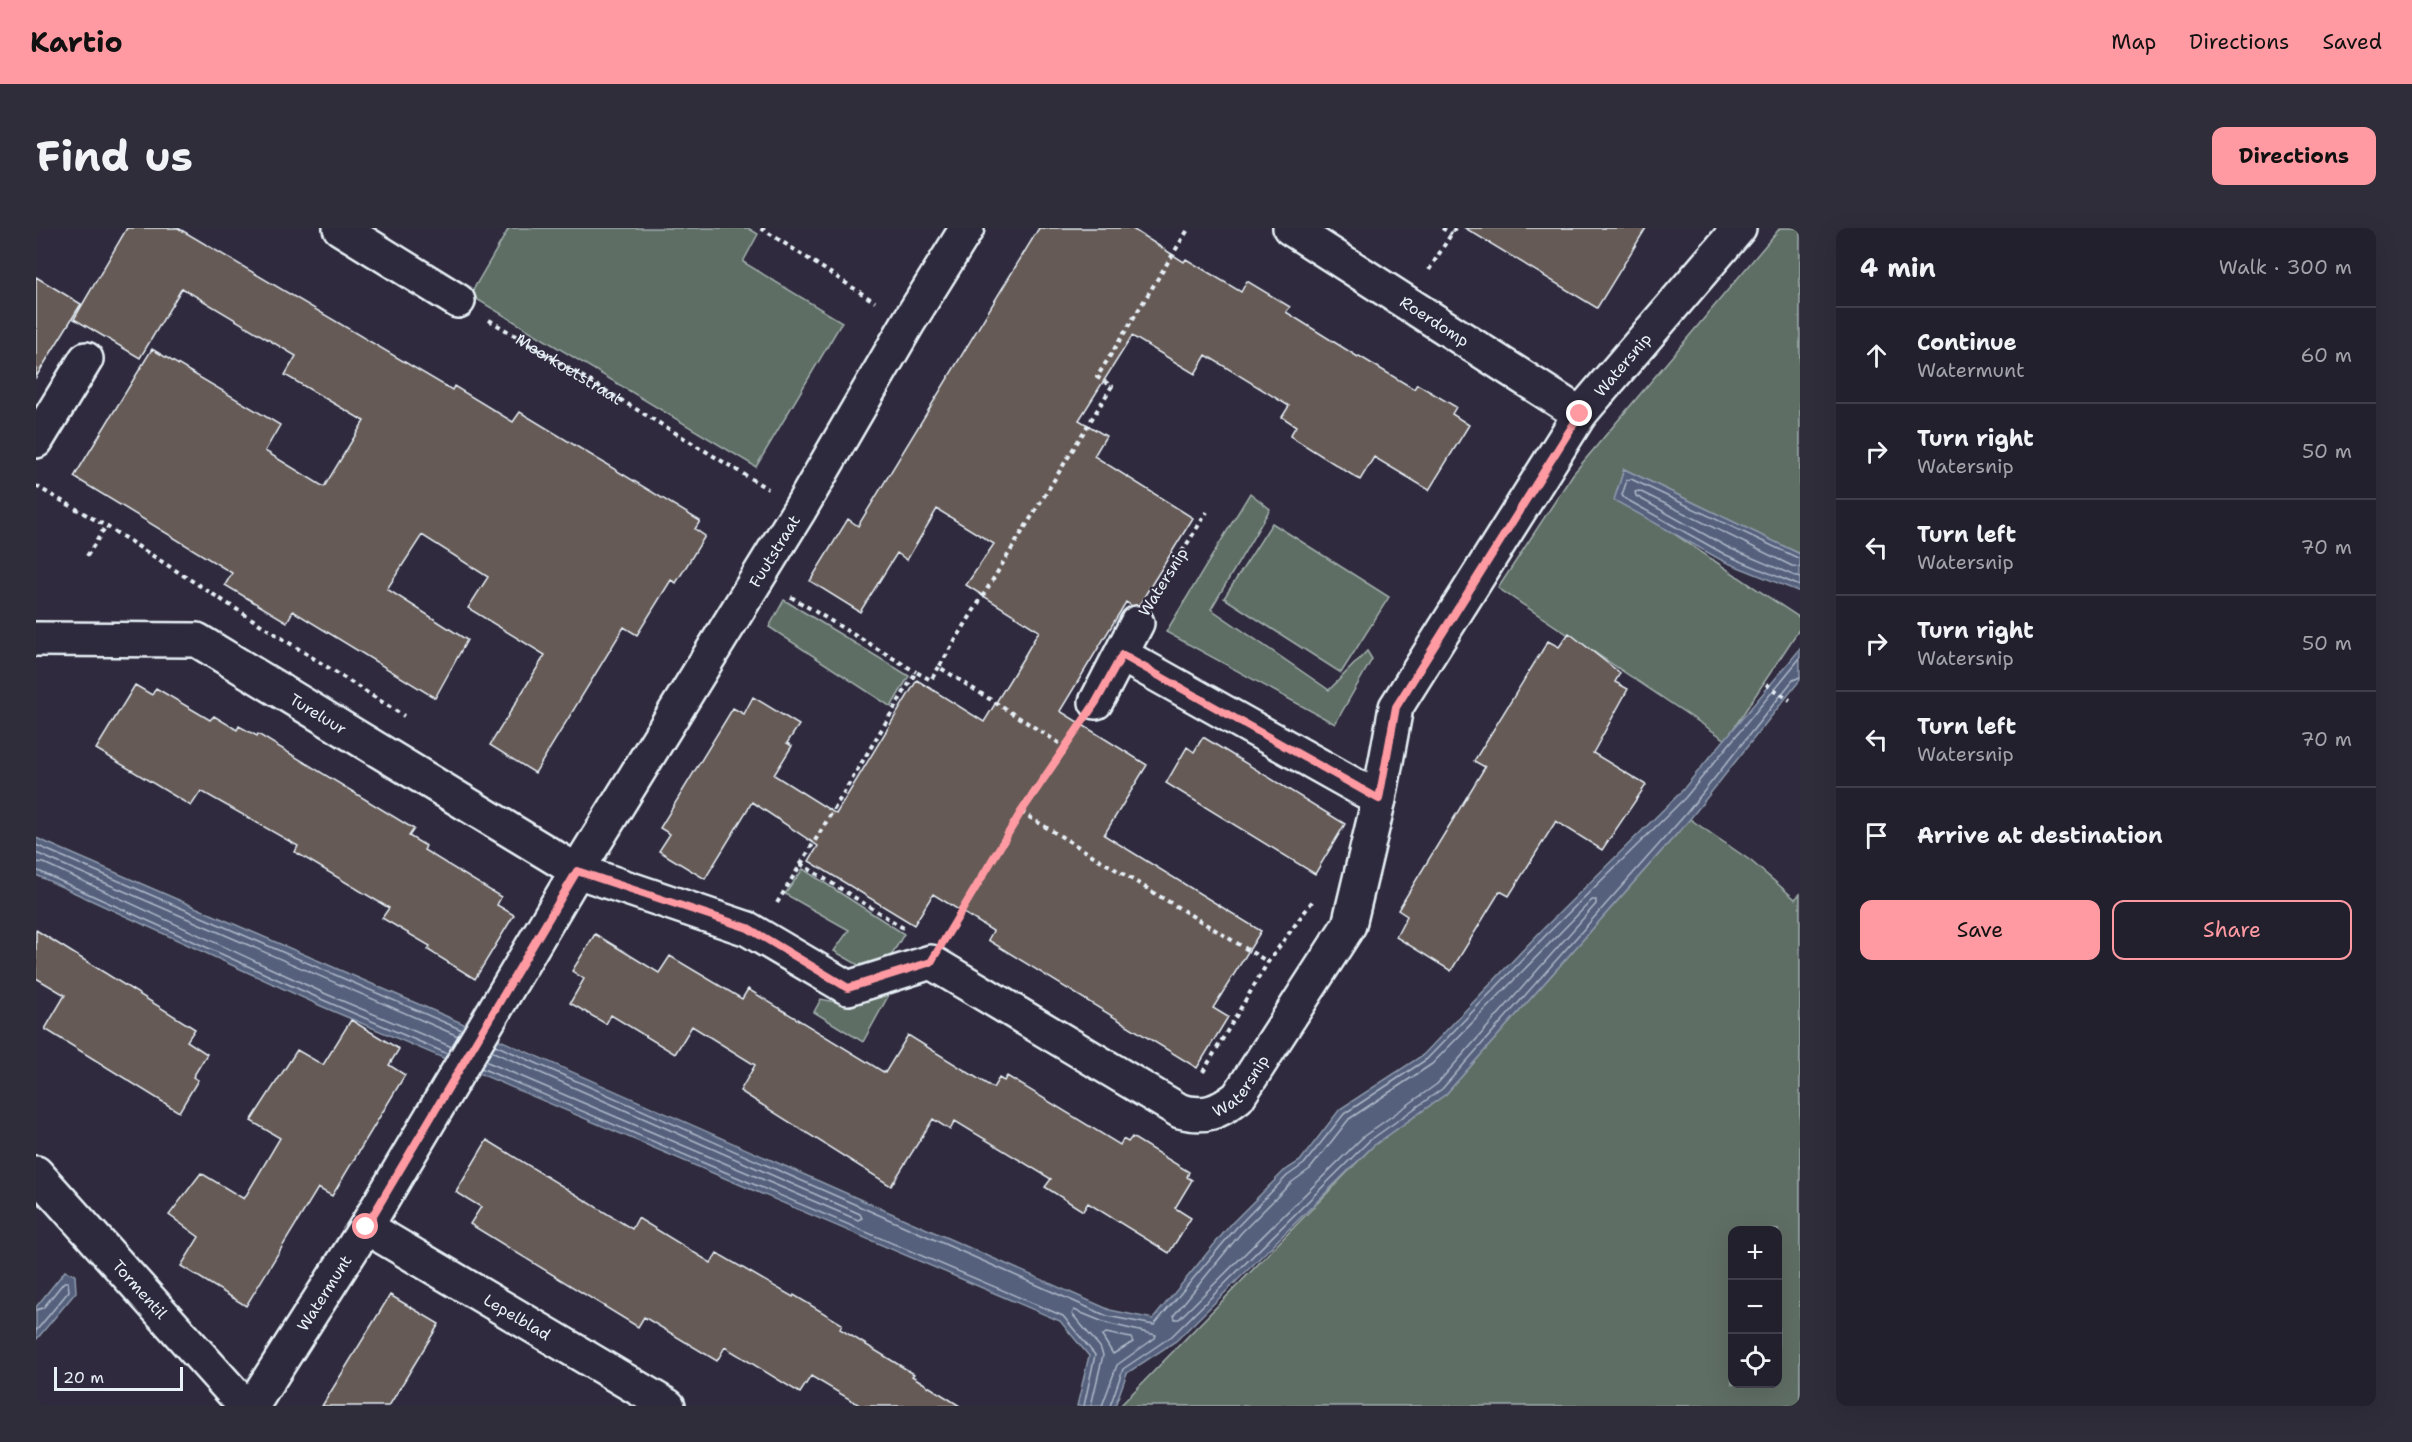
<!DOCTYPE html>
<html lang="en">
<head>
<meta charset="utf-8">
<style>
	:root { --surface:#23202e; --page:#2f2d3a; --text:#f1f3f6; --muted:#a3a3aa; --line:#403e4a; --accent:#ff9aa2 }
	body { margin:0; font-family:"Shantell Sans",sans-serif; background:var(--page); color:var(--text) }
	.controls { position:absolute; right:18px; bottom:18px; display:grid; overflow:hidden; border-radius:12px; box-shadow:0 6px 24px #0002 }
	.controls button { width:54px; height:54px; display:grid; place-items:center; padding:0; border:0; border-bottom:2px solid var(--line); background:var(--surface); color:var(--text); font:30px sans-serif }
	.scale { position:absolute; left:18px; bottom:15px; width:129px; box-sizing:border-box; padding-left:6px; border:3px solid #e8f1f8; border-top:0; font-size:16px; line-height:21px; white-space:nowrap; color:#e8f1f8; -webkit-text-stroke:4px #2f2a3d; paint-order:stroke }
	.stop { position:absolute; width:18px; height:18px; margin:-14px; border:4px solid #ff9aa2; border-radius:50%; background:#fff }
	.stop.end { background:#ff9aa2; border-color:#fff; box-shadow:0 2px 6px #0008 }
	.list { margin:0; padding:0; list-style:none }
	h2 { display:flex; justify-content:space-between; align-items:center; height:78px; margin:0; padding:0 24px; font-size:26px }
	h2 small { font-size:20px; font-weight:400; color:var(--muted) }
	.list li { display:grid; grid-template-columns:39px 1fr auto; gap:18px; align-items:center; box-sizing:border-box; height:96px; padding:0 24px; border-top:2px solid var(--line) }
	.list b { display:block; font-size:22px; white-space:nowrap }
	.list p { margin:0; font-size:20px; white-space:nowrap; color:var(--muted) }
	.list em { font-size:20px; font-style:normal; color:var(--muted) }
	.actions { display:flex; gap:12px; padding:18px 24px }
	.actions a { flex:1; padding:14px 0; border:2px solid var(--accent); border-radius:12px; text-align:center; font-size:21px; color:var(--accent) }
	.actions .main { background:var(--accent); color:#111 }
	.icon { flex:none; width:33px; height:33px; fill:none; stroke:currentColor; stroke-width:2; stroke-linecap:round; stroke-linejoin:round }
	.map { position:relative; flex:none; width:1764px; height:1178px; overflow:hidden; border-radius:12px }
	header { display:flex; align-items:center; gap:36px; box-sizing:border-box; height:84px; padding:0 30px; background:var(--accent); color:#111 }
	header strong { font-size:28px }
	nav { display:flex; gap:33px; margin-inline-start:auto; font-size:21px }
	.intro { display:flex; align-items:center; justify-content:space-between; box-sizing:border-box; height:144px; padding:0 36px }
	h1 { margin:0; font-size:42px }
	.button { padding:15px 27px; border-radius:12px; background:var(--accent); color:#111; font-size:21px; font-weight:700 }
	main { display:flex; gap:36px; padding:0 36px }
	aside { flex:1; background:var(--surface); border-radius:12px; box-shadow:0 6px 24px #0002 }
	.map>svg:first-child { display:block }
	.green { fill:#5e6e65; stroke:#a3b0ae; stroke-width:1.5; fill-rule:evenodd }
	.water { fill:#54617d; stroke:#8f9bae; stroke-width:1.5 }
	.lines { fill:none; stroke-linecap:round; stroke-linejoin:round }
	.shore { stroke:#adb7c7; stroke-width:1.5 }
	.building { fill:#665a56; stroke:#e8f1f8; stroke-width:1.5 }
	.street-casing { stroke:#e8f1f8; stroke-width:38 }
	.path { stroke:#e8f1f8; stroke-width:4; stroke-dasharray:4.5 4.5; stroke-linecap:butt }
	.street { stroke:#2f2a3d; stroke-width:33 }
	.route { stroke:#ff9aa2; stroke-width:8 }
	.labels { text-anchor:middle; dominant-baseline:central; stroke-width:4.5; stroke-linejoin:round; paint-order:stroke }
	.street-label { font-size:16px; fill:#e8f1f8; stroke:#2f2a3d }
</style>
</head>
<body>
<header>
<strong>Kartio</strong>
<nav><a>Map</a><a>Directions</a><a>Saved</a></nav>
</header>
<div class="intro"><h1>Find us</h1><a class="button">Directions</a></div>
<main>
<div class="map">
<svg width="1764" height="1178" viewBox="0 0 1764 1178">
	<rect width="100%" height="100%" fill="#2f2a3d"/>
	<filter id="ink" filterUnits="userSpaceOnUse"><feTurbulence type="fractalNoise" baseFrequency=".0167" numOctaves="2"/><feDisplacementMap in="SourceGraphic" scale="12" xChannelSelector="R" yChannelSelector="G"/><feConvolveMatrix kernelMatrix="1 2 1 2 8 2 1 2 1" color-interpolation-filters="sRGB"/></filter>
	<g filter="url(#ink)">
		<path class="green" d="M 473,0 L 712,0 L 722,6 L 707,34 L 806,94 L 720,239 L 434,67 Z
			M 1744,0 L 1764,0 L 1764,326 L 1588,241 L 1580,267 L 1764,390 L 1764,400 L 1690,512 L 1462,360 L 1537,246 Z
			M 1214,265 L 1234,281 L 1175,381 L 1293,462 L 1331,423 L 1336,431 L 1299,496 L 1130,404 Z
			M 1236,295 L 1353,369 L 1305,445 L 1188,370 Z
			M 748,372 L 873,448 L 855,479 L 733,399 Z
			M 1654,591 L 1715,633 L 1759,671 L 1764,666 L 1764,1178 L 1084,1178 L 1337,918 L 1410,866 ZM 1696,1002 L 1742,1002 L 1742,1156 L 1696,1156 Z
			M 767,641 L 868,706 L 855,728 L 829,741 L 798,723 L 813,702 L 749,666 Z
			M 855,763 L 827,814 L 778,784 L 785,771 L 804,775 Z"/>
		<path class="water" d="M 1588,241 L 1764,326 L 1764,364 L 1687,333 L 1578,272 Z
			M 1764,421 L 1764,452 L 1654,591 L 1410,866 L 1337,918 L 1140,1113 L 1091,1145 L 1079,1178 L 1041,1178 L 1053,1128 L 1024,1093 L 285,778 L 0,647 L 0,610 L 412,789 L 1074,1082 L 1117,1091 L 1195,996 L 1248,943 L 1264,933 L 1304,881 L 1387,827 L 1504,704 L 1644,565 Z
			M 29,1043 L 39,1047 L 40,1064 L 0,1112 L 0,1079 Z"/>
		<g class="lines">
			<path class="shore" d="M 1764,331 L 1595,251 L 1591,252 L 1586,267 L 1588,270 L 1690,327 L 1764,358
				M 1764,339 L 1756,338 L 1603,263 L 1599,264 L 1600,268 L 1693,320 L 1764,350
				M 0,617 L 426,802
				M 0,625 L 422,808
				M 0,634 L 8,635 L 290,766 L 416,819
				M 0,642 L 287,772 L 412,826
				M 1556,672 L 1560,672 L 1560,676 L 1401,856 L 1328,908 L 1143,1091 L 1139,1091 L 1138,1087 L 1205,1005 L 1256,954 L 1274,941 L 1313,891 L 1396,836 Z
				M 459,817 L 1071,1088 L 1118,1097 L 1200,1000 L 1251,948 L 1268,936 L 1308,886 L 1391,831 L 1509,708 L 1649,570 L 1764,430
				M 449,833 L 822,992 L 826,990 L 824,986 L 455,823
				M 445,840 L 1027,1088 L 1059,1127 L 1048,1178
				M 0,1082 L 7,1080 L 28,1054 L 32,1054 L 33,1063 L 0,1103
				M 1070,1105 L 1095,1110 L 1097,1114 L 1077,1126 L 1066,1108 Z
				M 1055,1178 L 1067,1127 L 1064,1119 L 1036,1086 L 1038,1082 L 1070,1095 L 1120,1107 L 1119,1110 L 1081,1137 L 1066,1178
				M 1074,1178 L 1087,1141 L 1136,1108 L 1333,913 L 1406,861 L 1649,587 L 1757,452 L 1764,449"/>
		</g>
		<path class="building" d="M 91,0 L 142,0 L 416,162 L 418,158 L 477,194 L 484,184 L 664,293 L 659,301 L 669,308 L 640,355 L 635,352 L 601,407 L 588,399 L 499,545 L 454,517 L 509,427 L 432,380 L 452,349 L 386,307 L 351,361 L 431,412 L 399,470 L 257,383 L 251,394 L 189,357 L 196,345 L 38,249 L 116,121 L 244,197 L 229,223 L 288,259 L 328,193 L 249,147 L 260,128 L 146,60 L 104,130 L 38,91 Z
			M 1003,0 L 1095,0 L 1148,34 L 1150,31 L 1205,64 L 1211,53 L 1254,79 L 1250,84 L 1322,129 L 1323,128 L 1378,161 L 1381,156 L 1420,179 L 1416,186 L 1433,197 L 1393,262 L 1338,229 L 1324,252 L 1254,208 L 1260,198 L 1246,189 L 1253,178 L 1170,127 L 1159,146 L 1096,108 L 1043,192 L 1070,208 L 1058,228 L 1157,290 L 1103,377 L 1096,378 L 1090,374 L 1024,483 L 1111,537 L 1068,607 L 1225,703 L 1177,780 L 1192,789 L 1161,840 L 952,712 L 957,703 L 897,666 L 878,697 L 773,633 L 782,618 L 716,574 L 669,651 L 623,623 L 634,606 L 624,600 L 697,480 L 708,486 L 717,469 L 763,497 L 751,515 L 756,518 L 738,547 L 800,586 L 881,452 L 948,494 L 986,432 L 1003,403 L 930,357 L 958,316 L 901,281 L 871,332 L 861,325 L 824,384 L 774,353 L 812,291 L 822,298 Z
			M 1429,0 L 1610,0 L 1561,80 Z
			M 0,49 L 45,76 L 0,149 Z
			M 1533,405 L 1584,445 L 1579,454 L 1592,461 L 1557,525 L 1610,557 L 1566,622 L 1520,593 L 1473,668 L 1464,663 L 1415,743 L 1360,709 L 1371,688 L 1362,682 L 1449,539 L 1438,533 L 1512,413 L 1523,419 Z
			M 99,457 L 116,467 L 120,460 L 174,492 L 178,488 L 201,502 L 203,498 L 221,508 L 222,506 L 378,601 L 373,608 L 390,618 L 388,622 L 465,669 L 461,677 L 478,687 L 439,751 L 392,722 L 394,718 L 346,690 L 353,680 L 259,624 L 262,618 L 165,563 L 155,578 L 60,521 Z
			M 1167,509 L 1309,596 L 1279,646 L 1130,555 L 1151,519 L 1158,524 Z
			M 0,702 L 159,801 L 151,813 L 171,826 L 157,849 L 162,852 L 143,884 L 9,801 L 29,767 L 0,750 Z
			M 559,706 L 623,745 L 634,728 L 706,771 L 712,761 L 849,845 L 872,807 L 957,860 L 963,850 L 968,853 L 971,848 L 1084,917 L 1087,911 L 1092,914 L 1096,909 L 1153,944 L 1151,949 L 1156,952 L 1139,980 L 1155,990 L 1133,1025 L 1052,975 L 1047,983 L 1009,959 L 1015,951 L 919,893 L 914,902 L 897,891 L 855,958 L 704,863 L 719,837 L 656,798 L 639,826 L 575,787 L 570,796 L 534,775 L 548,751 L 536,743 Z
			M 315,792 L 363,821 L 353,837 L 369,847 L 296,968 L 282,960 L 210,1078 L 145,1038 L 163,1009 L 133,987 L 165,945 L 208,971 L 244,910 L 215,893 L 261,822 L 287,837 Z
			M 451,912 L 596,1001 L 602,990 L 675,1035 L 681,1025 L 757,1069 L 758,1067 L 806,1096 L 804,1101 L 878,1146 L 876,1148 L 924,1178 L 825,1178 L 775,1148 L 764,1165 L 689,1119 L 681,1133 L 608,1089 L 602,1099 L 434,996 L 445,979 L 420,964 Z
			M 354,1067 L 403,1096 L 384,1127 L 353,1178 L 286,1178 Z"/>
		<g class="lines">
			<defs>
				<g id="street">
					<path d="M 304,0 L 422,73"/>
					<path id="s2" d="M 1254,0 L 1544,186"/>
					<path d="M 0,213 L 50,131"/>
					<path id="s3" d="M 0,411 L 161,412 L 541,643 L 712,701 L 812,760 L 895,734 L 1144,883 C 1169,890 1183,884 1202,869 L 1313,697 L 1343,571 L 1360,479 L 1544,186 L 1703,0"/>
					<path d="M 1086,427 L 1343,571"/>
					<path d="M 1060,474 L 1101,395"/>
					<path id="s4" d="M 0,945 L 209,1178"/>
					<path id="s5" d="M 330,999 L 632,1178"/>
					<path id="s6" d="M 216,1178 L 330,999 L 541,643 L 764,281 L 872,95 L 931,0"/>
				</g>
			</defs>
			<use href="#street" class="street-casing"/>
			<g class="path">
				<path d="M 725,0 L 839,74"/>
				<path d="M 1406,0 L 1416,6"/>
				<path d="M 1393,42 L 1419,0"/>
				<path id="s1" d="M 453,92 L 732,261"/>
				<path d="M 0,258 L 70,298 L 368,488"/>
				<path d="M 51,328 L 70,298"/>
				<path d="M 1122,362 L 1171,284"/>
				<path d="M 755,369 L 880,444"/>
				<path d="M 1730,456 L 1754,472"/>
				<path d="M 1031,520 L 903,439 L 1076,158 L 1061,149 L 1153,0"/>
				<path d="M 985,584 L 1232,734"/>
				<path d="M 765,636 L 880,444 L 895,452 L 903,439"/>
				<path d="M 741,675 L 765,636 L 869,701"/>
				<path d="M 915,701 L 985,584 L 1040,505"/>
				<path d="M 1167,844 L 1232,734 L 1278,671"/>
			</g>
			<use href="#street" class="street"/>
		</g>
	</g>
	<g class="lines" filter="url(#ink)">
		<path class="route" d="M 330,999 L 541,643 L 712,700 L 812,760 L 895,734 L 985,584 L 1060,474 L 1086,427 L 1343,571 L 1360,479 L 1544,186"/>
	</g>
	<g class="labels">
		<g class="street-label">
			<text stroke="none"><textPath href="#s2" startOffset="172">Roerdomp</textPath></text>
			<text stroke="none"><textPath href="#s3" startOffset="2181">Watersnip</textPath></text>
			<text stroke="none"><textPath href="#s1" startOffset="94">Meerkoetstraat</textPath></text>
			<text stroke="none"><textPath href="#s6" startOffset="1002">Fuutstraat</textPath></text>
			<text transform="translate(1127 354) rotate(-58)">Watersnip</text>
			<text stroke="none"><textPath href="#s3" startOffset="303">Tureluur</textPath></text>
			<text stroke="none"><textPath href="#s3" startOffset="1352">Watersnip</textPath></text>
			<text stroke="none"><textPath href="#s4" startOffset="156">Tormentil</textPath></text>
			<text stroke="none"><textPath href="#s6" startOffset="134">Watermunt</textPath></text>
			<text stroke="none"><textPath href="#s5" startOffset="176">Lepelblad</textPath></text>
		</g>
	</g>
</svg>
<div class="controls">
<button>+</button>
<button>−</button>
<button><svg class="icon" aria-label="locate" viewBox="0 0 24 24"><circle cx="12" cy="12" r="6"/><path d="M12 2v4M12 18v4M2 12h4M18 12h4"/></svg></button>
</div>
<div class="scale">20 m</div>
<div class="stop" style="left:330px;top:999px"></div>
<div class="stop end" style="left:1544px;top:186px"></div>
</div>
<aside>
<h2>4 min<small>Walk · 300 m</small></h2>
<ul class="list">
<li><svg class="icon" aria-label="ahead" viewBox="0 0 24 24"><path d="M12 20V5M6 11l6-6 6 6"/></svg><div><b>Continue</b><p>Watermunt</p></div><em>60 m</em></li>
<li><svg class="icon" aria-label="right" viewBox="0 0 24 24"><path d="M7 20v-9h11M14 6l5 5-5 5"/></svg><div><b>Turn right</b><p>Watersnip</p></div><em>50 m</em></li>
<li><svg class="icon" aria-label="left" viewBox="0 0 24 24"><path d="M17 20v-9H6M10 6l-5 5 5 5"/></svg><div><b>Turn left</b><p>Watersnip</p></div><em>70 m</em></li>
<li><svg class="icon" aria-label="right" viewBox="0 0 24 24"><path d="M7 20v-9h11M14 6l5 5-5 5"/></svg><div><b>Turn right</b><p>Watersnip</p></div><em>50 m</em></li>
<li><svg class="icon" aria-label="left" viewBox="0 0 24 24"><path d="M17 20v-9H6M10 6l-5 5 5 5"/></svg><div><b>Turn left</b><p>Watersnip</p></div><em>70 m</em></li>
<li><svg class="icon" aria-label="arrive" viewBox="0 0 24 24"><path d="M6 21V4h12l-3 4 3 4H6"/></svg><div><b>Arrive at destination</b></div></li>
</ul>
<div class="actions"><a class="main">Save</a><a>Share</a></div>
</aside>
</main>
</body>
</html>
